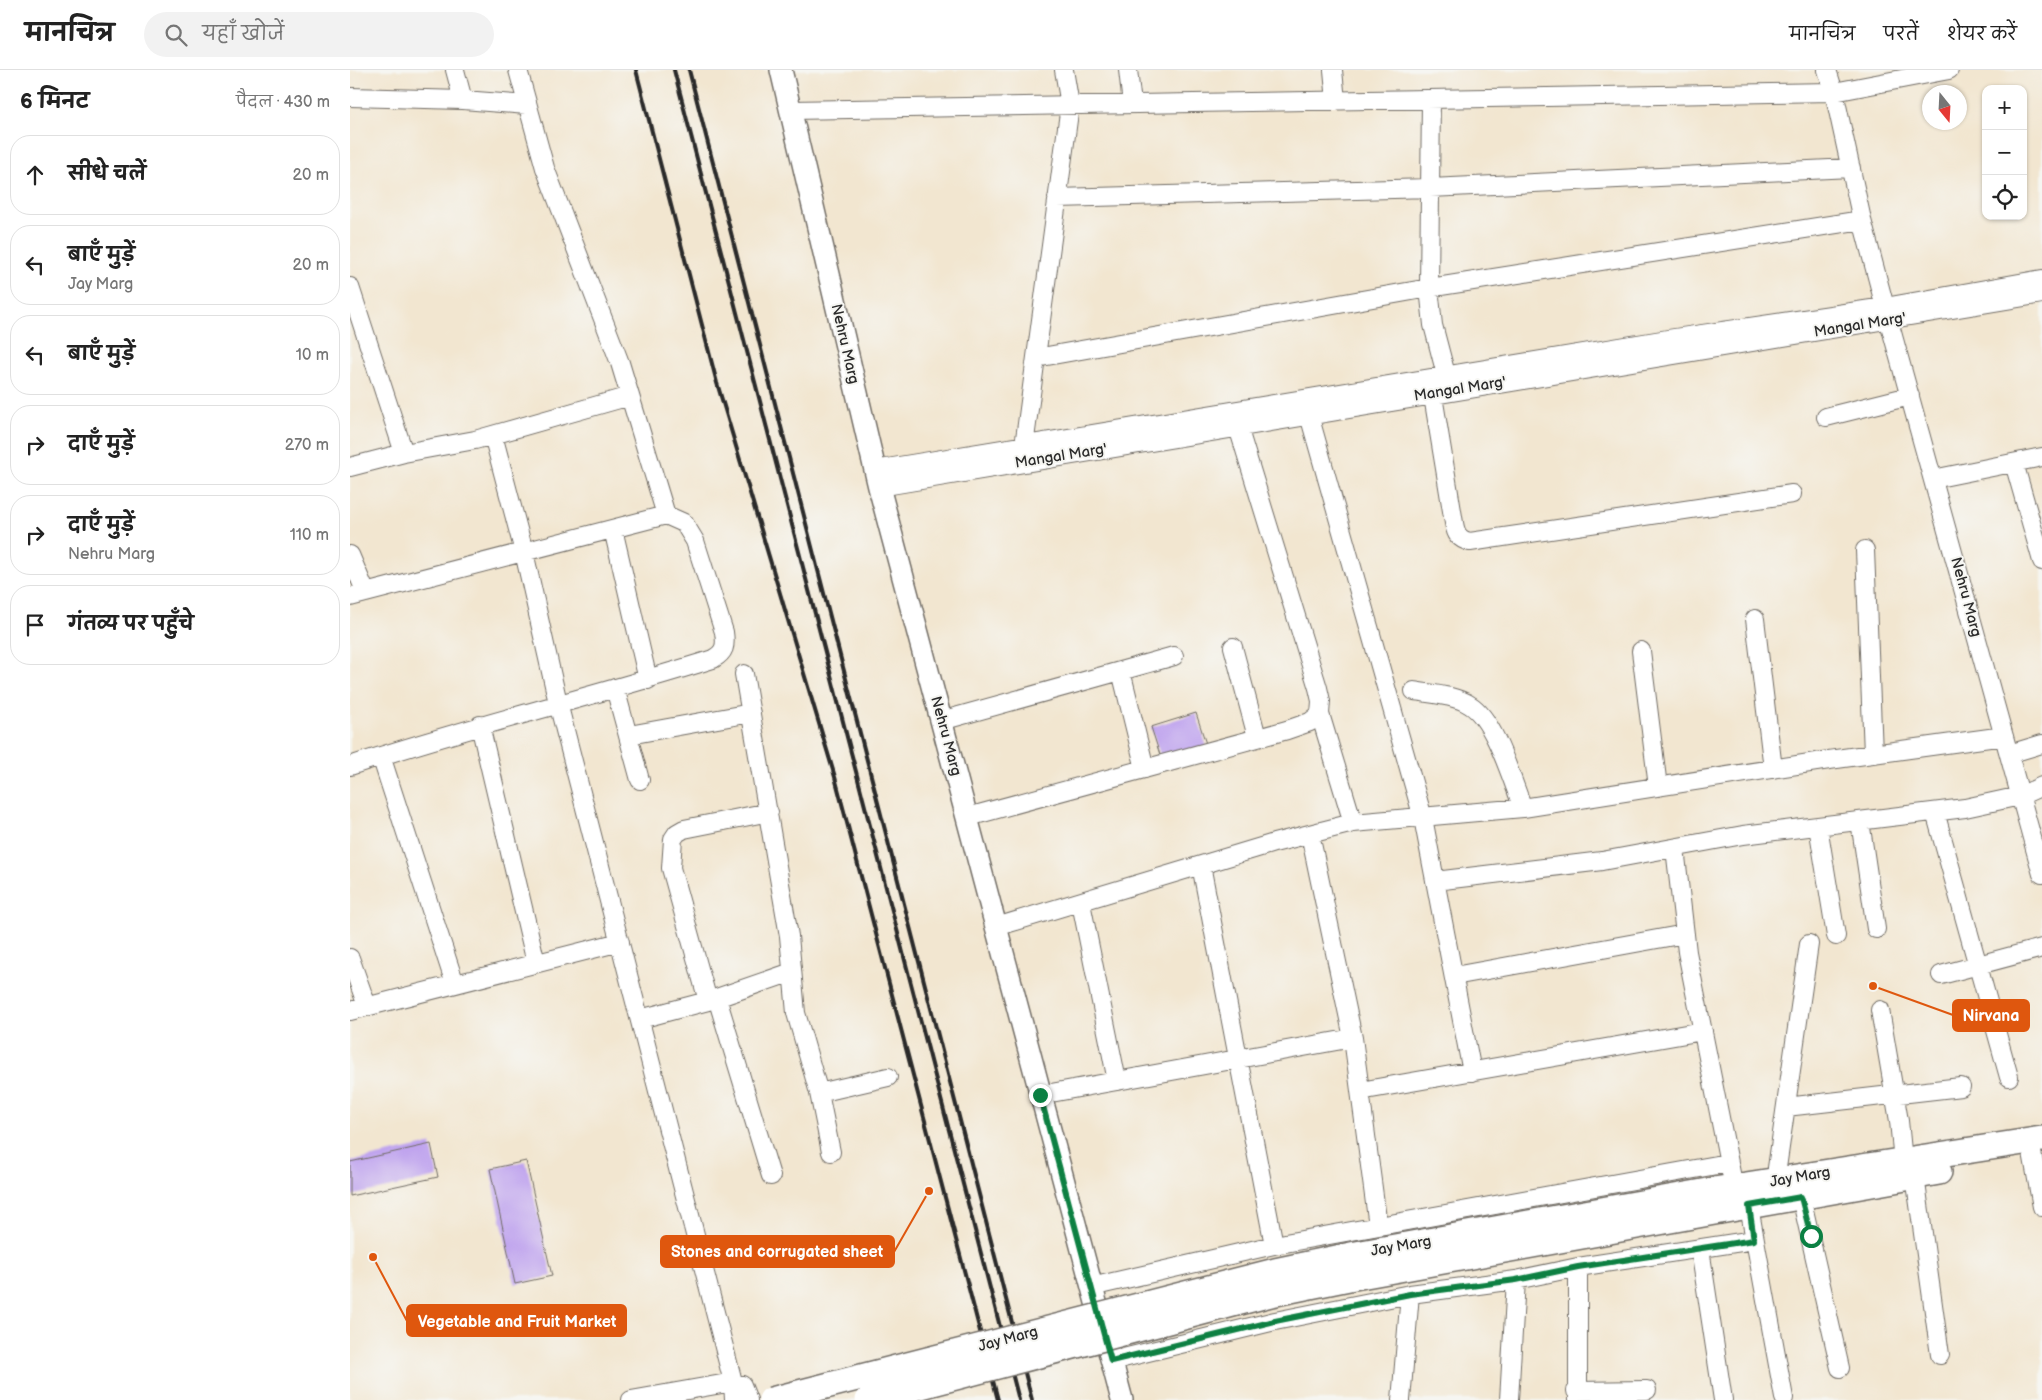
<!DOCTYPE html>
<html lang="hi">
<head>
<meta charset="utf-8">
<style>
	:root { --surface:#fff; --page:#f2f2f2; --text:#222; --muted:#767676; --line:#e0e0e0 }
	body { margin:0; font-family:"Balsamiq Sans","Playpen Sans Deva",sans-serif; background:var(--page); color:var(--text) }
	.controls { position:absolute; right:15px; top:15px; display:grid; overflow:hidden; border-radius:10px; box-shadow:0 1px 4px #0004 }
	.controls button { width:45px; height:45px; display:grid; place-items:center; padding:0; border:0; border-bottom:1px solid var(--line); background:var(--surface); color:var(--text); font:25px sans-serif }
	.compass { position:absolute; left:1572px; top:15px; width:45px; height:45px; border-radius:50%; background:var(--surface); box-shadow:0 1px 4px #0004; rotate:162deg }
	.stop { position:absolute; width:15px; height:15px; margin:-11px; border:4px solid #0b8043; border-radius:50%; background:#fff }
	.stop.end { background:#0b8043; border-color:#fff; box-shadow:0 1px 5px #0008 }
	.list { margin:0; padding:0; list-style:none }
	h2 { display:flex; justify-content:space-between; align-items:center; height:65px; margin:0; padding:0 20px; font-size:21px }
	h2 small { font-size:16px; font-weight:400; color:var(--muted) }
	.list li { display:grid; grid-template-columns:32px 1fr auto; gap:15px; align-items:center; box-sizing:border-box; height:80px; margin:0 10px 10px; padding:0 10px; border:1px solid var(--line); border-radius:20px }
	.list b { display:block; font-size:19px; white-space:nowrap }
	.list p { margin:0; font-size:16px; white-space:nowrap; color:var(--muted) }
	.list em { font-size:16px; font-style:normal; color:var(--muted) }
	.icon { flex:none; width:28px; height:28px; fill:none; stroke:currentColor; stroke-width:2; stroke-linecap:round; stroke-linejoin:round }
	.map { position:relative; flex:none; width:1692px; height:1330px; overflow:hidden }
	header { display:flex; align-items:center; gap:30px; box-sizing:border-box; height:70px; padding:0 25px; background:var(--surface); border-bottom:1px solid var(--line) }
	header strong { font-size:24px }
	nav { display:flex; gap:28px; margin-inline-start:auto; font-size:18px }
	.search { width:350px; height:45px; background:var(--page); display:flex; align-items:center; gap:12px; box-sizing:border-box; padding:0 18px; border-radius:28px; color:var(--muted); font-size:19px }
	main { display:flex }
	aside { flex:1; background:var(--surface) }
	.map>svg:first-child { display:block }
	.building { fill:#c0a4ee }
	.lines { fill:none; stroke-linecap:round; stroke-linejoin:round }
	.minor-casing { stroke:#716c65; stroke-width:20 }
	.tertiary-casing { stroke:#716c65; stroke-width:24 }
	.secondary-casing { stroke:#716c65; stroke-width:28 }
	.minor { stroke:#fff; stroke-width:18 }
	.tertiary { stroke:#fff; stroke-width:21 }
	.secondary { stroke:#fff; stroke-width:25 }
	.rail { stroke:#2b2b2b; stroke-width:4 }
	.secondary-bridge-casing { stroke:#716c65; stroke-width:28; stroke-linecap:butt }
	.secondary-bridge { stroke:#fff; stroke-width:25 }
	.route { stroke:#0b8043; stroke-width:6 }
	.labels { text-anchor:middle; dominant-baseline:central; stroke-width:4; stroke-linejoin:round; paint-order:stroke }
	.street-label { font-size:15px; fill:#2b2b2b; stroke:#f6f6f2 }
	.leader { fill:none; stroke:#df570e; stroke-width:2 }
	.callout-dot { fill:#df570e; stroke:#f6f6f2; stroke-width:2 }
	.callout { fill:#df570e; stroke:#df570e; stroke-width:2 }
	.callout-label { font-size:16px; text-anchor:middle; font-weight:bold; fill:#fff }
</style>
</head>
<body>
<header>
<strong>मानचित्र</strong>
<div class="search"><svg class="icon" aria-label="search" viewBox="0 0 24 24"><circle cx="10" cy="10" r="6"/><path d="M15 15l6 6"/></svg>यहाँ खोजें</div>
<nav><a>मानचित्र</a><a>परतें</a><a>शेयर करें</a></nav>
</header>
<main>
<aside>
<h2>6 मिनट<small>पैदल · 430 m</small></h2>
<ul class="list">
<li><svg class="icon" aria-label="ahead" viewBox="0 0 24 24"><path d="M12 20V5M6 11l6-6 6 6"/></svg><div><b>सीधे चलें</b></div><em>20 m</em></li>
<li><svg class="icon" aria-label="left" viewBox="0 0 24 24"><path d="M17 20v-9H6M10 6l-5 5 5 5"/></svg><div><b>बाएँ मुड़ें</b><p>Jay Marg</p></div><em>20 m</em></li>
<li><svg class="icon" aria-label="left" viewBox="0 0 24 24"><path d="M17 20v-9H6M10 6l-5 5 5 5"/></svg><div><b>बाएँ मुड़ें</b></div><em>10 m</em></li>
<li><svg class="icon" aria-label="right" viewBox="0 0 24 24"><path d="M7 20v-9h11M14 6l5 5-5 5"/></svg><div><b>दाएँ मुड़ें</b></div><em>270 m</em></li>
<li><svg class="icon" aria-label="right" viewBox="0 0 24 24"><path d="M7 20v-9h11M14 6l5 5-5 5"/></svg><div><b>दाएँ मुड़ें</b><p>Nehru Marg</p></div><em>110 m</em></li>
<li><svg class="icon" aria-label="arrive" viewBox="0 0 24 24"><path d="M6 21V4h12l-3 4 3 4H6"/></svg><div><b>गंतव्य पर पहुँचे</b></div></li>
</ul>
</aside>
<div class="map">
<svg width="1692" height="1330" viewBox="0 0 1692 1330">
	<rect width="100%" height="100%" fill="#f6f6f2"/>
	<filter id="ink" filterUnits="userSpaceOnUse"><feTurbulence type="fractalNoise" baseFrequency=".02" numOctaves="2"/><feDisplacementMap in="SourceGraphic" scale="10" xChannelSelector="R" yChannelSelector="G"/><feConvolveMatrix kernelMatrix="1 2 1 2 8 2 1 2 1" color-interpolation-filters="sRGB"/></filter>
	<filter id="wash" filterUnits="userSpaceOnUse"><feTurbulence type="fractalNoise" baseFrequency=".0096" numOctaves="4" result="noise"/><feDisplacementMap in="SourceGraphic" scale="20" xChannelSelector="R" yChannelSelector="G"/><feGaussianBlur stdDeviation="1.12" result="paint"/><feColorMatrix in="noise" values="0 0 0 0 0 0 0 0 0 0 0 0 0 0 0 0 0 1.4 0 .05"/><feComposite in="paint" operator="in"/></filter>
	<g filter="url(#wash)">
		<rect width="100%" height="100%" fill="#f2e6d0"/>
		<g id="blocks">
			<path class="building" d="M 846,643 L 857,677 L 812,691 L 801,657 Z
				M 81,1074 L 88,1107 L 0,1126 L 0,1092 Z
				M 176,1091 L 202,1206 L 165,1214 L 140,1099 Z"/>
		</g>
	</g>
	<g filter="url(#ink)">
		<use href="#blocks" fill-opacity="0" stroke="#716c65" stroke-width="1"/>
		<g class="lines">
			<defs>
				<path id="minor" d="M 105,0 L 113,30
					M 168,0 L 195,98 L 270,293 L 316,445
					M 778,0 L 782,34
					M 983,0 L 986,31
					M 1477,0 L 1484,22 L 1512,150 L 1535,237 L 1692,804
					M 0,27 L 113,30 L 177,35
					M 1081,29 L 1079,218 L 1083,255 L 1099,316
					M 441,40 L 1484,22 L 1599,0
					M 707,128 L 1080,118 L 1501,98
					M 0,217 L 54,383
					M 686,288 L 1079,218 L 1512,150
					M 1081,314 L 1104,453 C 1106,465 1109,469 1120,472 L 1442,424
					M 959,345 L 1073,748 L 1122,1002
					M 1476,347 L 1560,326
					M 143,365 L 174,482 L 208,633 L 383,1312 L 384,1330
					M 674,376 L 720,35 L 714,0
					M 1664,393 L 1692,491
					M 0,397 L 54,383 L 125,370 L 280,326
					M 525,400 L 1318,269 L 1535,237 L 1692,209
					M 1583,409 L 1692,387
					M 529,417 L 1692,224
					M 263,459 L 298,610
					M 1515,480 L 1523,684
					M 0,485 L 16,523
					M 0,527 L 316,445 L 334,453 L 345,471 L 374,562 C 376,576 375,582 363,589 C 243,627 120,656 0,696
					M 1405,549 L 1423,699
					M 883,577 L 907,667
					M 1291,581 L 1308,717
					M 771,601 L 795,699
					M 394,604 L 439,866 L 446,943 L 469,1023 L 481,1082
					M 265,618 L 290,710
					M 1064,621 C 1081,624 1105,625 1120,635 C 1145,650 1162,711 1173,738
					M 970,644 L 1003,753
					M 591,651 L 824,586
					M 130,655 L 186,893
					M 279,665 L 401,643
					M 1659,684 L 1692,674
					M 31,686 L 105,914
					M 1585,742 L 1659,1007
					M 618,747 L 937,660 L 960,652 L 970,644 L 971,631 L 968,618 L 888,357
					M 1510,751 L 1526,859
					M 1468,756 L 1486,866
					M 960,764 L 1003,968 L 1028,1156
					M 1325,778 L 1337,882 L 1381,1103
					M 851,795 L 924,1175
					M 1085,811 L 1252,791 L 1393,765 L 1615,738 L 1670,726 L 1692,716
					M 731,833 L 767,1011
					M 646,857 L 924,773 L 1003,753 L 1173,738 L 1479,690 L 1654,666
					M 0,888 L 17,936
					M 1591,905 L 1692,878
					M 1104,906 L 1335,864
					M 367,928 L 421,1106
					M 358,931 L 321,798 L 323,769 L 327,763 L 334,759 L 419,742
					M 1530,940 L 1549,1051 L 1553,1091
					M 0,941 L 270,872
					M 290,949 L 358,931 L 442,902
					M 1010,1021 L 1353,961
					M 469,1023 L 538,1007
					M 690,1025 L 1003,968
					M 1436,1037 L 1611,1017
					M 1680,1071 L 1692,1137
					M 1565,1106 L 1590,1285
					M 1428,1111 L 1427,1098 L 1459,874
					M 1451,1127 L 1490,1298
					M 1399,1137 L 1434,1328
					M 1350,1179 L 1373,1330
					M 741,1217 L 924,1175 L 1378,1093
					M 761,1291 L 925,1251 L 1060,1224 L 1166,1210 L 1228,1197 L 1404,1170
					M 1226,1321 L 1297,1320
					M 281,1330 L 383,1312 L 392,1315 L 398,1330
					M 1051,1330 L 1060,1224
					M 1159,1330 L 1166,1210
					M 1228,1330 L 1228,1197"/>
				<path id="tertiary" d="M 431,0 L 529,417 L 772,1330"/>
				<path id="secondary" d="M 1364,1120 L 1692,1069
					M 1370,1141 L 1589,1102"/>
			</defs>
			<use href="#minor" class="minor-casing"/>
			<use href="#tertiary" class="tertiary-casing"/>
			<use href="#secondary" class="secondary-casing"/>
			<use href="#minor" class="minor"/>
			<use href="#tertiary" class="tertiary"/>
			<use href="#secondary" class="secondary"/>
			<path class="rail" d="M 286,0 L 367,313 L 485,707 L 648,1330
				M 324,0 L 669,1330
				M 339,0 L 682,1330"/>
			<defs>
				<path id="secondary-bridge" d="M 421,1330 L 925,1201 L 1006,1184 L 1364,1120
					M 518,1330 L 921,1224 L 999,1208 L 1370,1141"/>
			</defs>
			<use href="#secondary-bridge" class="secondary-bridge-casing"/>
			<use href="#secondary-bridge" class="secondary-bridge"/>
		</g>
	</g>
	<g class="lines" filter="url(#ink)">
		<path class="route" d="M 690,1025 L 761,1291 L 925,1251 L 1060,1224 L 1166,1210 L 1228,1197 L 1404,1170 L 1399,1136 L 1451,1127 L 1461,1166"/>
	</g>
	<g class="labels">
		<g class="street-label">
			<text transform="translate(1510 255) rotate(-9)">Mangal Marg'</text>
			<text transform="translate(495 274) rotate(77)">Nehru Marg</text>
			<text transform="translate(1110 319) rotate(-9)">Mangal Marg'</text>
			<text transform="translate(711 386) rotate(-9)">Mangal Marg'</text>
			<text transform="translate(1616 527) rotate(75)">Nehru Marg</text>
			<text transform="translate(596 666) rotate(75)">Nehru Marg</text>
			<text transform="translate(1450 1107) rotate(-10)">Jay Marg</text>
			<text transform="translate(1051 1176) rotate(-10)">Jay Marg</text>
			<text transform="translate(658 1269) rotate(-15)">Jay Marg</text>
		</g>
	</g>
	<path class="leader" d="M1523 916L1603 945M579 1121L544 1182M23 1187L57 1251"/>
	<g class="callout-dot">
		<circle cx="1523" cy="916" r="5"/>
		<circle cx="579" cy="1121" r="5"/>
		<circle cx="23" cy="1187" r="5"/>
	</g>
	<g class="callout">
		<rect x="1603" y="930" width="76" height="31" rx="5"/>
		<rect x="311" y="1166" width="233" height="31" rx="5"/>
		<rect x="57" y="1235" width="219" height="31" rx="5"/>
	</g>
	<g class="callout-label">
		<text x="1641" y="951">Nirvana</text>
		<text x="427" y="1187">Stones and corrugated sheet</text>
		<text x="167" y="1257">Vegetable and Fruit Market</text>
	</g>
</svg>
<div class="controls">
<button>+</button>
<button>−</button>
<button><svg class="icon" aria-label="locate" viewBox="0 0 24 24"><circle cx="12" cy="12" r="6"/><path d="M12 2v4M12 18v4M2 12h4M18 12h4"/></svg></button>
</div>
<svg class="compass" viewBox="-18 -18 36 36"><path d="M0-13l5 13h-10z" fill="#e53935"/><path d="M0 13l5-13h-10z" fill="#767676"/></svg>
<div class="stop" style="left:1461px;top:1166px"></div>
<div class="stop end" style="left:690px;top:1025px"></div>
</div>
</main>
</body>
</html>
